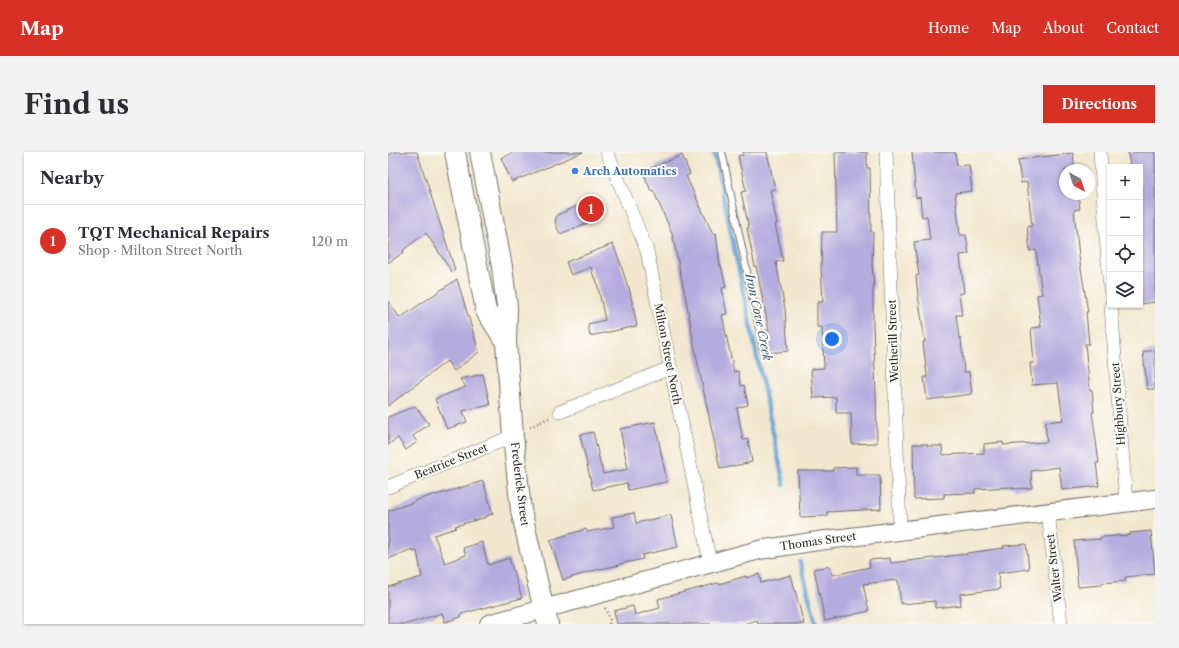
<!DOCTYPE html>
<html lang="en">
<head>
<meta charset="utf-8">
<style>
	:root { --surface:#fff; --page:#f2f2f3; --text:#2b2b33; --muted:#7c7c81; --line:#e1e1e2; --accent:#d93025 }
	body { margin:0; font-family:"Libre Caslon Text",serif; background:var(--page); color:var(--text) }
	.controls { position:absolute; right:12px; top:12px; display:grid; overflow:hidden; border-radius:0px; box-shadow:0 1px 3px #0004 }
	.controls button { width:36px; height:36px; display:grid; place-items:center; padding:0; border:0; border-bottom:1px solid var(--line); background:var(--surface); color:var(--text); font:20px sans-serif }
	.compass { position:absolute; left:671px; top:12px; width:36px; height:36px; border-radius:50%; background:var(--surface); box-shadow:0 1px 3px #0004; rotate:141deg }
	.you { position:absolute; left:444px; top:187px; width:14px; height:14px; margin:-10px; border:3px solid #fff; border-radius:50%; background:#1a73e8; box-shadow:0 0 0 6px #1a73e833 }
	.badge { display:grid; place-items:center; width:26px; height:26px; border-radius:50%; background:var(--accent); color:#fff; font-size:13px; font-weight:700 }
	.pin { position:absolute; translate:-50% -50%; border:2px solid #fff; box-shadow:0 1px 4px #0006 }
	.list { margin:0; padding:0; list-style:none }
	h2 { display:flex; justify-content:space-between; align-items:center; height:52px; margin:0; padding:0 16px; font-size:17px }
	h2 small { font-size:13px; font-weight:400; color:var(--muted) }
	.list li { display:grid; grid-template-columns:26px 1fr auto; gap:12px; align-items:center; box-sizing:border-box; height:72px; padding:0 16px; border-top:1px solid var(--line) }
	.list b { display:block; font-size:15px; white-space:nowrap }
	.list p { margin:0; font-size:13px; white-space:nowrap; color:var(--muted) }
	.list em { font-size:13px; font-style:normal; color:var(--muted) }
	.icon { flex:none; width:22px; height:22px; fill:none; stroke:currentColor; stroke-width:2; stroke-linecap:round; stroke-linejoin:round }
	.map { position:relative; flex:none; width:767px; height:472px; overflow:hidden; border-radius:0px }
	header { display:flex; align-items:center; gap:24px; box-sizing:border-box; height:56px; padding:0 20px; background:var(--accent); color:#fff }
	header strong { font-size:19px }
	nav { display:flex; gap:22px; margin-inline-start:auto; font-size:14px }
	.intro { display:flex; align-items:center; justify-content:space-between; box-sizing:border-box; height:96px; padding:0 24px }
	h1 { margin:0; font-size:28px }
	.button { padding:10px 18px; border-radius:0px; background:var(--accent); color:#fff; font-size:14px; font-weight:700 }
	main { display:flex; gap:24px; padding:0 24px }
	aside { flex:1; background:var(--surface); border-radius:0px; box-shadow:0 1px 3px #0004 }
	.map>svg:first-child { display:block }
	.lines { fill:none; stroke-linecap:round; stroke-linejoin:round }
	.stream { stroke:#61a0d3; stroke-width:4.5 }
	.building { fill:#b4abde }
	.service-casing { stroke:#716d64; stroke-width:8 }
	.minor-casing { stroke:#716d64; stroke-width:14 }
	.secondary-casing { stroke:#716d64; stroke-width:20 }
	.primary-casing { stroke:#716d64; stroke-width:22 }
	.path { stroke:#716d64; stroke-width:2.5; stroke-dasharray:1 3; stroke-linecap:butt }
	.service { stroke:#fff; stroke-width:6 }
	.minor { stroke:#fff; stroke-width:13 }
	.secondary { stroke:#fff; stroke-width:18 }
	.primary { stroke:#fff; stroke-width:20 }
	.shop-dot { fill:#3f7fe0; stroke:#fdfcf7; stroke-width:1.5 }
	.labels { text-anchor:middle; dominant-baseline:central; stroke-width:4; stroke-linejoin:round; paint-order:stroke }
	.shop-label { font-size:11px; font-weight:bold; fill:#366cbe; stroke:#fdfcf7; text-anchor:start }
	.street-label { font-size:11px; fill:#2b2b2b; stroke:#fdfcf7 }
	.water-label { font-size:12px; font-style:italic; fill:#415a6e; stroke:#fdfcf7 }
</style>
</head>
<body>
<header>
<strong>Map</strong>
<nav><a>Home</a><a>Map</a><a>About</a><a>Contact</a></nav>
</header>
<div class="intro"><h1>Find us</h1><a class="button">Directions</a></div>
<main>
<aside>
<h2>Nearby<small></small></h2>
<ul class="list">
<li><span class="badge">1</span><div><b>TQT Mechanical Repairs</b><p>Shop · Milton Street North</p></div><em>120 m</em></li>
</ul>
</aside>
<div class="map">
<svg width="767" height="472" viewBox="0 0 767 472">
	<rect width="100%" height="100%" fill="#fdfcf7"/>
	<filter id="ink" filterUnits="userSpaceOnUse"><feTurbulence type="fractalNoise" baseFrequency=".025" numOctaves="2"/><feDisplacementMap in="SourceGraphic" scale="8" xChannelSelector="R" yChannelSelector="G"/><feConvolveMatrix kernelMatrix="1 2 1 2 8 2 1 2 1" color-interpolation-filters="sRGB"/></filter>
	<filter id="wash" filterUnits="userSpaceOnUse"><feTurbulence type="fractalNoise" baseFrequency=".012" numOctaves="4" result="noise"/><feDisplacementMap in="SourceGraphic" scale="16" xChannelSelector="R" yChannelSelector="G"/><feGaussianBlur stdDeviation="0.9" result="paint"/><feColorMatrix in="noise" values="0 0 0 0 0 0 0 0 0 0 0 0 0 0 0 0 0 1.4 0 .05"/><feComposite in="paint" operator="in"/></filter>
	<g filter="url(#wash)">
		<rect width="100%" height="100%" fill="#f2e7ce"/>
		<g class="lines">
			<path class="stream" d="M 326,0 L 396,333
				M 412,410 L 428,472"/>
		</g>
		<g id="blocks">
			<path class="building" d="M 5,0 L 29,0 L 67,118 L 64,120 L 38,81 L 15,98 L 16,100 L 0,111 L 0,3 Z
				M 126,0 L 195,0 L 124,30 L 113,6 Z
				M 355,0 L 379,0 L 387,37 L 382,38 L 389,72 L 387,72 L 395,109 L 388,110 L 397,157 L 400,199 L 380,201 L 377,179 L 381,179 L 368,114 L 367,115 L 359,76 L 361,76 L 353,40 L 358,39 L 350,4 L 355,3 Z
				M 447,0 L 479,0 L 479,16 L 482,16 L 483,80 L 485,80 L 484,112 L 486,136 L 485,136 L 485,174 L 488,242 L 489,291 L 464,292 L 463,261 L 448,261 L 448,245 L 425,246 L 423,217 L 436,216 L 434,175 L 429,175 L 429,150 L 435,150 L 433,115 L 434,80 L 449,80 Z
				M 524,0 L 567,0 L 569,14 L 581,13 L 584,39 L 567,41 L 572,83 L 578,83 L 581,102 L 572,103 L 576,141 L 571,141 L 574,163 L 568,163 L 571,186 L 573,186 L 576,220 L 581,220 L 584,242 L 539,248 L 536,225 L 539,225 L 535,190 L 537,190 L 530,143 L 528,124 L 531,123 L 526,90 L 542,88 L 539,64 L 534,65 L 532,45 L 528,46 Z
				M 740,0 L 767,0 L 767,150 L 752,152 L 752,15 L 742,15 Z
				M 685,1 L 687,18 L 677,18 L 677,42 L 690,42 L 692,57 L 686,58 L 691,104 L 700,160 L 698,160 L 701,192 L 697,192 L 702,238 L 704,238 L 706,260 L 704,260 L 711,311 L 708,311 L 711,334 L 674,338 L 671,315 L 643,319 L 644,336 L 625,337 L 625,335 L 587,337 L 587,341 L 556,342 L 556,346 L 526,347 L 525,292 L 539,292 L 539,294 L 554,294 L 555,303 L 596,301 L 596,292 L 615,290 L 615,293 L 659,290 L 657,270 L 675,268 L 670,231 L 644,233 L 642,211 L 646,211 L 643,176 L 653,175 L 649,143 L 654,142 L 648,98 L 642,99 L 639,75 L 644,74 L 639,30 L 633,31 L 630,8 Z
				M 294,3 L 302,22 L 298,24 L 325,82 L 328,81 L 332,114 L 333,114 L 338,135 L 334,136 L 339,162 L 334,163 L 346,220 L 350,219 L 353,234 L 356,233 L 360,253 L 349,256 L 355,288 L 360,287 L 364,310 L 332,317 L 308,203 L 298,148 L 284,81 L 265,38 L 263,39 L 255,20 Z
				M 205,47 L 212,66 L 172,82 L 167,70 L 169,63 Z
				M 225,92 L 232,110 L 240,135 L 241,135 L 249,174 L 202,184 L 200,172 L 217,168 L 208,126 L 206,126 L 203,115 L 183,123 L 178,110 Z
				M 69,127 L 91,200 L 66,219 L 59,209 L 0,254 L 0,149 L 12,166 Z
				M 767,198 L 767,237 L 759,237 L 755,200 Z
				M 95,222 L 102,253 L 75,259 L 79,270 L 59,277 L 47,247 L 78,235 L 72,227 Z
				M 27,254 L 41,272 L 25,284 L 29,290 L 18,298 L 10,286 L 0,293 L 0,265 Z
				M 267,270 L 279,330 L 240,338 L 239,331 L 205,338 L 192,283 L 205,280 L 215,322 L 240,317 L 232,277 Z
				M 468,315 L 468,323 L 492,323 L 493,357 L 439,360 L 439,364 L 412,365 L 410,319 L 445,319 L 445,316 Z
				M 95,329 L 105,362 L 98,364 L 99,365 L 67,374 L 68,376 L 46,383 L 57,411 L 78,403 L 75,396 L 94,390 L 100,413 L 121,406 L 134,446 L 73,462 L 73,465 L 57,470 L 54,461 L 19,472 L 0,472 L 0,435 L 34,425 L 29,399 L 25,400 L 24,397 L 0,407 L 0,359 L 26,350 L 26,349 L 48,342 L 48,343 Z
				M 246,361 L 248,371 L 283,363 L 290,395 L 254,403 L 255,407 L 232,412 L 232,413 L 208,418 L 175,428 L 162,388 L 198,377 L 199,380 L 226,375 L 224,365 Z
				M 763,379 L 767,422 L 737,425 L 738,429 L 714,431 L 714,433 L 690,435 L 686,389 L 713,387 L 713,385 L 742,383 L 742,381 Z
				M 638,392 L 641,417 L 610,421 L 612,437 L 572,442 L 573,453 L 547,456 L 547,449 L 513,452 L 510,428 L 475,432 L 481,459 L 437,469 L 426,417 L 442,414 L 445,423 L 482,415 L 481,408 L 502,406 L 503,411 L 579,402 L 579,401 L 616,396 L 615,394 Z
				M 371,422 L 373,431 L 403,423 L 416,472 L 370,472 L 369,468 L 356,472 L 229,472 L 226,459 L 245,454 L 247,463 L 272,456 L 270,447 L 330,431 L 331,432 L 358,424 L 358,426 Z"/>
		</g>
	</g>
	<g filter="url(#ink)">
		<use href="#blocks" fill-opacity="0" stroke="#716d64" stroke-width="1"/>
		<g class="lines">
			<defs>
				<path id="service" d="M 334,0 L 376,201"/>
				<path id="minor" d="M 219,0 L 259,99 L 322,411
					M 498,0 L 512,378
					M 712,0 L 722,137
					M 723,153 L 738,350
					M 172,260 L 282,216
					M 0,335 L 125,284
					M 660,361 L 673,472"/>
				<path id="secondary" d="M 101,472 L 371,398 L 430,389 L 767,347"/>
				<path id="primary" d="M 67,0 L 98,159 L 118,190
					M 92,0 L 114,115 L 119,155 L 118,190 L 125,284 L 133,358 L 150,433 L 160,472"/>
			</defs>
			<use href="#service" class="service-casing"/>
			<use href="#minor" class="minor-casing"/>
			<use href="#secondary" class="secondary-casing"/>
			<use href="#primary" class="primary-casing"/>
			<path class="path" d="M 142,275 L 161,266
				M 217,456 L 222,468 L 221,472"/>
			<use href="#service" class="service"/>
			<use href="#minor" class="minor"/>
			<use href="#secondary" class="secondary"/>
			<use href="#primary" class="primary"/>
		</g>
	</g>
	<circle class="shop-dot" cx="187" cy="19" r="4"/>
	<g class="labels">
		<g class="shop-label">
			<text x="195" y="19">Arch Automatics</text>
		</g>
		<g class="street-label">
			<text transform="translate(505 189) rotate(-92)">Wetherill Street</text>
			<text transform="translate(280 202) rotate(79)">Milton Street North</text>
			<text transform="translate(730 252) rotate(-94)">Highbury Street</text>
			<text transform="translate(63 309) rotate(-22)">Beatrice Street</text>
			<text transform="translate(132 332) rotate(83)">Frederick Street</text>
			<text transform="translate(430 389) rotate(-8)">Thomas Street</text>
			<text transform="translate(666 416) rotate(-97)">Walter Street</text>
		</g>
		<g class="water-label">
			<text transform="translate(371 165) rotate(78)">Iron Cove Creek</text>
		</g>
	</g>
</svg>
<div class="controls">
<button>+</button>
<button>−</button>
<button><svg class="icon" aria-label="locate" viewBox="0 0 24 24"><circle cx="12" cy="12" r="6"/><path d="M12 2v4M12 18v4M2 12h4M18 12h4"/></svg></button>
<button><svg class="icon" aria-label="layers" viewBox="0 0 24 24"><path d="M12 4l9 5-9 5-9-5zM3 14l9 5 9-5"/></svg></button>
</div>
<svg class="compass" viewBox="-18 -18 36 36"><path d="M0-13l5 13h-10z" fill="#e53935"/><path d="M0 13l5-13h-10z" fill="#7c7c81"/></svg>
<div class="you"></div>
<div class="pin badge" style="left:203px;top:57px">1</div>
</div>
</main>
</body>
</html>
